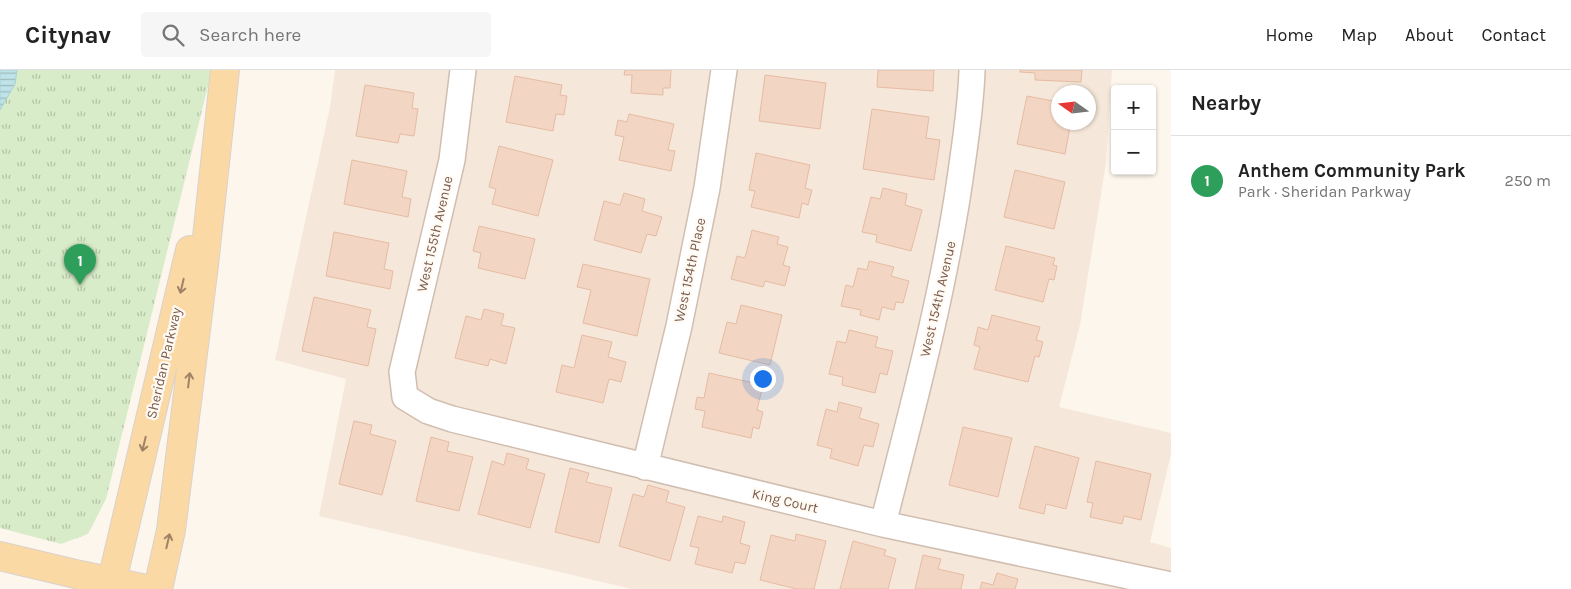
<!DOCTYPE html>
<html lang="en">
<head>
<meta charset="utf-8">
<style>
	:root { --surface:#fff; --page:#f6f6f6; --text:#222; --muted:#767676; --line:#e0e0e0; --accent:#e76f51 }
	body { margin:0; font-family:Karla,sans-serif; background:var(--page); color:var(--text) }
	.controls { position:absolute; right:15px; top:15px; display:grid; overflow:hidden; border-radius:5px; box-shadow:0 1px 4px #0004 }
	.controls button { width:45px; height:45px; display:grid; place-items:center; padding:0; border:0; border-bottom:1px solid var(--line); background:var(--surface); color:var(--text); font:25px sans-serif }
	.compass { position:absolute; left:1051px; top:15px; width:45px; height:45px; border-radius:50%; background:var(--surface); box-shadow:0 1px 4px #0004; rotate:284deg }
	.you { position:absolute; left:762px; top:308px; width:18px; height:18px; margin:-12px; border:4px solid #fff; border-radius:50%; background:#1a73e8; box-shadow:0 0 0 8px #1a73e833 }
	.badge { display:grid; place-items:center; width:32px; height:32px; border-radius:50%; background:var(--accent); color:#fff; font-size:16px; font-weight:700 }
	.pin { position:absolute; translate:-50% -41px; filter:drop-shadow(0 1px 2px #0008) }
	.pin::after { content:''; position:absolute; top:26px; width:18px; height:15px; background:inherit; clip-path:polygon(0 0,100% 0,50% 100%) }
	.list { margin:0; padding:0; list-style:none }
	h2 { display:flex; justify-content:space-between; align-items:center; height:65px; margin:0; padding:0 20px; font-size:21px }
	h2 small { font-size:16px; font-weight:400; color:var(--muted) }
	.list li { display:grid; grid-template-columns:32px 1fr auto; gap:15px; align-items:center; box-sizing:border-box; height:90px; padding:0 20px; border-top:1px solid var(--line) }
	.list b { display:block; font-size:19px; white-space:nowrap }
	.list p { margin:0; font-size:16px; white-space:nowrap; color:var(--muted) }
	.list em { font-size:16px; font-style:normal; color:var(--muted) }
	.icon { flex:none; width:28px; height:28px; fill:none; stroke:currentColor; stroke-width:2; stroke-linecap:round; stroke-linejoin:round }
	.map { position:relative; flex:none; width:1171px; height:519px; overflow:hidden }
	header { display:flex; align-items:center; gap:30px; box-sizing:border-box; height:70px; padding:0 25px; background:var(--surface); border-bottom:1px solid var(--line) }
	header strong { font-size:24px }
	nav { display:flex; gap:28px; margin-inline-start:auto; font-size:18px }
	.search { width:350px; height:45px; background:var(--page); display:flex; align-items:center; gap:12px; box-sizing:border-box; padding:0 18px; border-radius:5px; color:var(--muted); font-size:19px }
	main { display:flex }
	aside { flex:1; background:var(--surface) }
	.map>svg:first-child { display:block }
	.residential { fill:#f5e8da; fill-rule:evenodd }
	.park { fill:url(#park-tufts) }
	.water { fill:url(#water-rules); stroke:#a5d3da }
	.building { fill:#f3d5c3; stroke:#e6bba3 }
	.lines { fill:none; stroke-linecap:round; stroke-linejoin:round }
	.minor-casing { stroke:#d1beb0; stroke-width:28 }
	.major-casing { stroke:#dad1cd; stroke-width:30 }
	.minor { stroke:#fff; stroke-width:25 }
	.major { stroke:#fbd9a5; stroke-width:28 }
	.oneway { stroke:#a18267 }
	.labels { text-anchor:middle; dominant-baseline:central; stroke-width:4.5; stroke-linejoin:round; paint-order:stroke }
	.street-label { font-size:14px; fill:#7a5c4d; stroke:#fffaf3 }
</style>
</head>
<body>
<header>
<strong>Citynav</strong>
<div class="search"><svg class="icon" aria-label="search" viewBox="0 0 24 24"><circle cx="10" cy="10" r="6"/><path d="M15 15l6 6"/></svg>Search here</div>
<nav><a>Home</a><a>Map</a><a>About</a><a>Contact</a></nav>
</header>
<main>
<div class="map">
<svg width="1171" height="519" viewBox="0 0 1171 519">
	<defs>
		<pattern id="park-tufts" width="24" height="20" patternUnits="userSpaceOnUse" patternTransform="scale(1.25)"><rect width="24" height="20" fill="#d8ecc9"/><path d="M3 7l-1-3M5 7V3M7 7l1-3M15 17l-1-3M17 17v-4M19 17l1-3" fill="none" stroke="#b4c2a5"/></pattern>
		<pattern id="water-rules" width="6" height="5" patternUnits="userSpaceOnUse" patternTransform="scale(1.25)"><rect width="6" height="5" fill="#bfe3e8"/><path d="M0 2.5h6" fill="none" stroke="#a0bbbe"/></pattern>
	</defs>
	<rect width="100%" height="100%" fill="#fdf6ec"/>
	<path class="residential" d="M 335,0 L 1112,0 L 1106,93 L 1080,255 L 1059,337 L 1171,363 L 1171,384 L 1150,472 L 1171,478 L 1171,519 L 632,519 L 319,446 L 346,309 L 275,290 L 330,37 ZM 1058,22 L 1088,22 L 1088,52 L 1058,52 Z"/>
	<path class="park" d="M 0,0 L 212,0 L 106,429 L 88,464 L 61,474 L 0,458 Z"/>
	<path class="water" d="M 0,0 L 17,0 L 15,14 L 0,40 Z"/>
	<path class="building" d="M 625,0 L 671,0 L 670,18 L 663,18 L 663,25 L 631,23 L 632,5 L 624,5 Z
		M 878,0 L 934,0 L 933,21 L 877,17 Z
		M 1020,0 L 1082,0 L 1081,12 L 1035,10 L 1035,3 L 1020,2 Z
		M 765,5 L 826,13 L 820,59 L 759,51 Z
		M 515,6 L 562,15 L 560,25 L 567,26 L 564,45 L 556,44 L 553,61 L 506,52 Z
		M 365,15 L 414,23 L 412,38 L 418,39 L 414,66 L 400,64 L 398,73 L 356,66 Z
		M 1027,26 L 1058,32 L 1058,52 L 1071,52 L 1065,84 L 1017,74 Z
		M 872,39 L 929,47 L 926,68 L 940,70 L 934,110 L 863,99 Z
		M 629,44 L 674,54 L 668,80 L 675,81 L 671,101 L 619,90 L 624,67 L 615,65 L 618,50 L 627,52 Z
		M 499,76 L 553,90 L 538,146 L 492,134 L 496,119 L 489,117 Z
		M 756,83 L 810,95 L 805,118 L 812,120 L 808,135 L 802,133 L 799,148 L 751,137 L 755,121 L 749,120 Z
		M 352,90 L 407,101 L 402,127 L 411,129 L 408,147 L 344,134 Z
		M 1015,100 L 1065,112 L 1054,159 L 1004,147 Z
		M 883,118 L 907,124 L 905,135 L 922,140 L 911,181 L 876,172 L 877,165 L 862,162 L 871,127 L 880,129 Z
		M 624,123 L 645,129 L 642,141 L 662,147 L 656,166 L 647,164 L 641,183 L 594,170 L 604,131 L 620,135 Z
		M 479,156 L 535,169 L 525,209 L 478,198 L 481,183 L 473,181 Z
		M 752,160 L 779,167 L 777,174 L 788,177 L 783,195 L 790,197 L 785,216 L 765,211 L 763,217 L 731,209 L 737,186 L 745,188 Z
		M 334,162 L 389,173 L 384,199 L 393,201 L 390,219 L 326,206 Z
		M 1006,176 L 1055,188 L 1053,195 L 1057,196 L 1054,210 L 1049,209 L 1043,232 L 995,220 Z
		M 869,191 L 894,197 L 891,206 L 909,211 L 903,233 L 896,232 L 894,240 L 882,237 L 879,250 L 860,245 L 861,240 L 841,236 L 846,215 L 853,217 L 858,198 L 867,200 Z
		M 583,194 L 650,209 L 637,266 L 583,253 L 591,220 L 577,217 Z
		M 314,227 L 371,240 L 367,257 L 376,259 L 368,296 L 302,281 Z
		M 741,235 L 782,245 L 770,295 L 719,283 L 727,252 L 736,254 Z
		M 484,239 L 504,244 L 501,255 L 515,258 L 506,294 L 490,289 L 488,296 L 455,288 L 466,246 L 481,250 Z
		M 992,245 L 1040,257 L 1036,270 L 1043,272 L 1039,287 L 1035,286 L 1028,312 L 974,299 L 980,277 L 974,275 L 978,257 L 988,260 Z
		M 849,260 L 878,267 L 875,277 L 893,281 L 887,305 L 880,303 L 875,323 L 842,315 L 843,307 L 829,304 L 837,271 L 846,273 Z
		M 582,265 L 612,272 L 608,287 L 626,292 L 621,312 L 609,309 L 603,333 L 556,322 L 562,295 L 574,298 Z
		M 709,303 L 763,315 L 757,340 L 763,342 L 759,359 L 753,357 L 751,368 L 702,357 L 705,341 L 695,339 L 697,327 L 704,328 Z
		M 839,332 L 862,338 L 859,348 L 879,354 L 873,377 L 864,375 L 858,396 L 830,388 L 832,379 L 817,375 L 826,339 L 837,342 Z
		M 354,351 L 372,355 L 370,364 L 396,371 L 382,425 L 339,414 Z
		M 963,357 L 1012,368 L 998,427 L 949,415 Z
		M 431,367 L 449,372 L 447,381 L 473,387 L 459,441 L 416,431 Z
		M 1035,376 L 1079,388 L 1066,439 L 1046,434 L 1044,444 L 1019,438 Z
		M 507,383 L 529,389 L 526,399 L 545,404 L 530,458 L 478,444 L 492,391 L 504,395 Z
		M 1096,391 L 1151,404 L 1141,450 L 1124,446 L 1122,454 L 1090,447 L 1093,433 L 1087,432 Z
		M 570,398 L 589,403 L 586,412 L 612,418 L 599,473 L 555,462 Z
		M 648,415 L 669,421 L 666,432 L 685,437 L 670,491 L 619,476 L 633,424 L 644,427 Z
		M 698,446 L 722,452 L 723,446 L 745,452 L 740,473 L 750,476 L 745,494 L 735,492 L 732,503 L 695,494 L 699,478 L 690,476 Z
		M 796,464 L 826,471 L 814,519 L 797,519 L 760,510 L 771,465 L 795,471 Z
		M 853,471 L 886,480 L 884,485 L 896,489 L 888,519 L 840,519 Z
		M 923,485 L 941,489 L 938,499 L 964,505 L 961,519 L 915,519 Z
		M 997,503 L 1018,509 L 1015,519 L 980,519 L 982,512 L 993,515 Z"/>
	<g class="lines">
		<defs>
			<path id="minor" d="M 463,0 L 452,90 L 402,302 L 405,327 L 428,341 L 452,349 L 883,454 L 1171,515
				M 645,397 L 679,256 L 707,118 L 724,0
				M 883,454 C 912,340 943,226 960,109 C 965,73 971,37 972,0"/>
			<path id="major" d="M 0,486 L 80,505 L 146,519
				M 110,519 L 190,180
				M 158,519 L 171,460 L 204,195 L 225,0"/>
		</defs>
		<use href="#minor" class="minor-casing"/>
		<use href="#major" class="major-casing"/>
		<use href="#minor" class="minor"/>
		<use href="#major" class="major"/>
	</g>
	<defs><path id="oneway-shaft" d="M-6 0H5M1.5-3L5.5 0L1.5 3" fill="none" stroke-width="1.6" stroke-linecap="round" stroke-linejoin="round" transform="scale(1.25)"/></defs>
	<g class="oneway">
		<use href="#oneway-shaft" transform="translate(182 216) rotate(103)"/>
		<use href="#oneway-shaft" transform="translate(189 310) rotate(-83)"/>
		<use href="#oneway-shaft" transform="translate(144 374) rotate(103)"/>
		<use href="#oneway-shaft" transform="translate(168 471) rotate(-77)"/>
	</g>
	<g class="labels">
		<g class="street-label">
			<text transform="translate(435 164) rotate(-77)">West 155th Avenue</text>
			<text transform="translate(690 200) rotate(-78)">West 154th Place</text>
			<text transform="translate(938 229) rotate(-77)">West 154th Avenue</text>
			<text transform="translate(164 293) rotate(-77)">Sheridan Parkway</text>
			<text transform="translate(785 431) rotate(13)">King Court</text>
		</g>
	</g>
</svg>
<div class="controls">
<button>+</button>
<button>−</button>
</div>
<svg class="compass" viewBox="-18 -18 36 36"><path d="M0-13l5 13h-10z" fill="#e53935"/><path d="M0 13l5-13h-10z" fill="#767676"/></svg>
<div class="you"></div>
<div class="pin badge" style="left:80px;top:215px;background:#2e9e5b">1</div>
</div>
<aside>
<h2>Nearby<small></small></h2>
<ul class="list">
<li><span class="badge" style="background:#2e9e5b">1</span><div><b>Anthem Community Park</b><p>Park · Sheridan Parkway</p></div><em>250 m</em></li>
</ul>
</aside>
</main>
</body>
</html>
